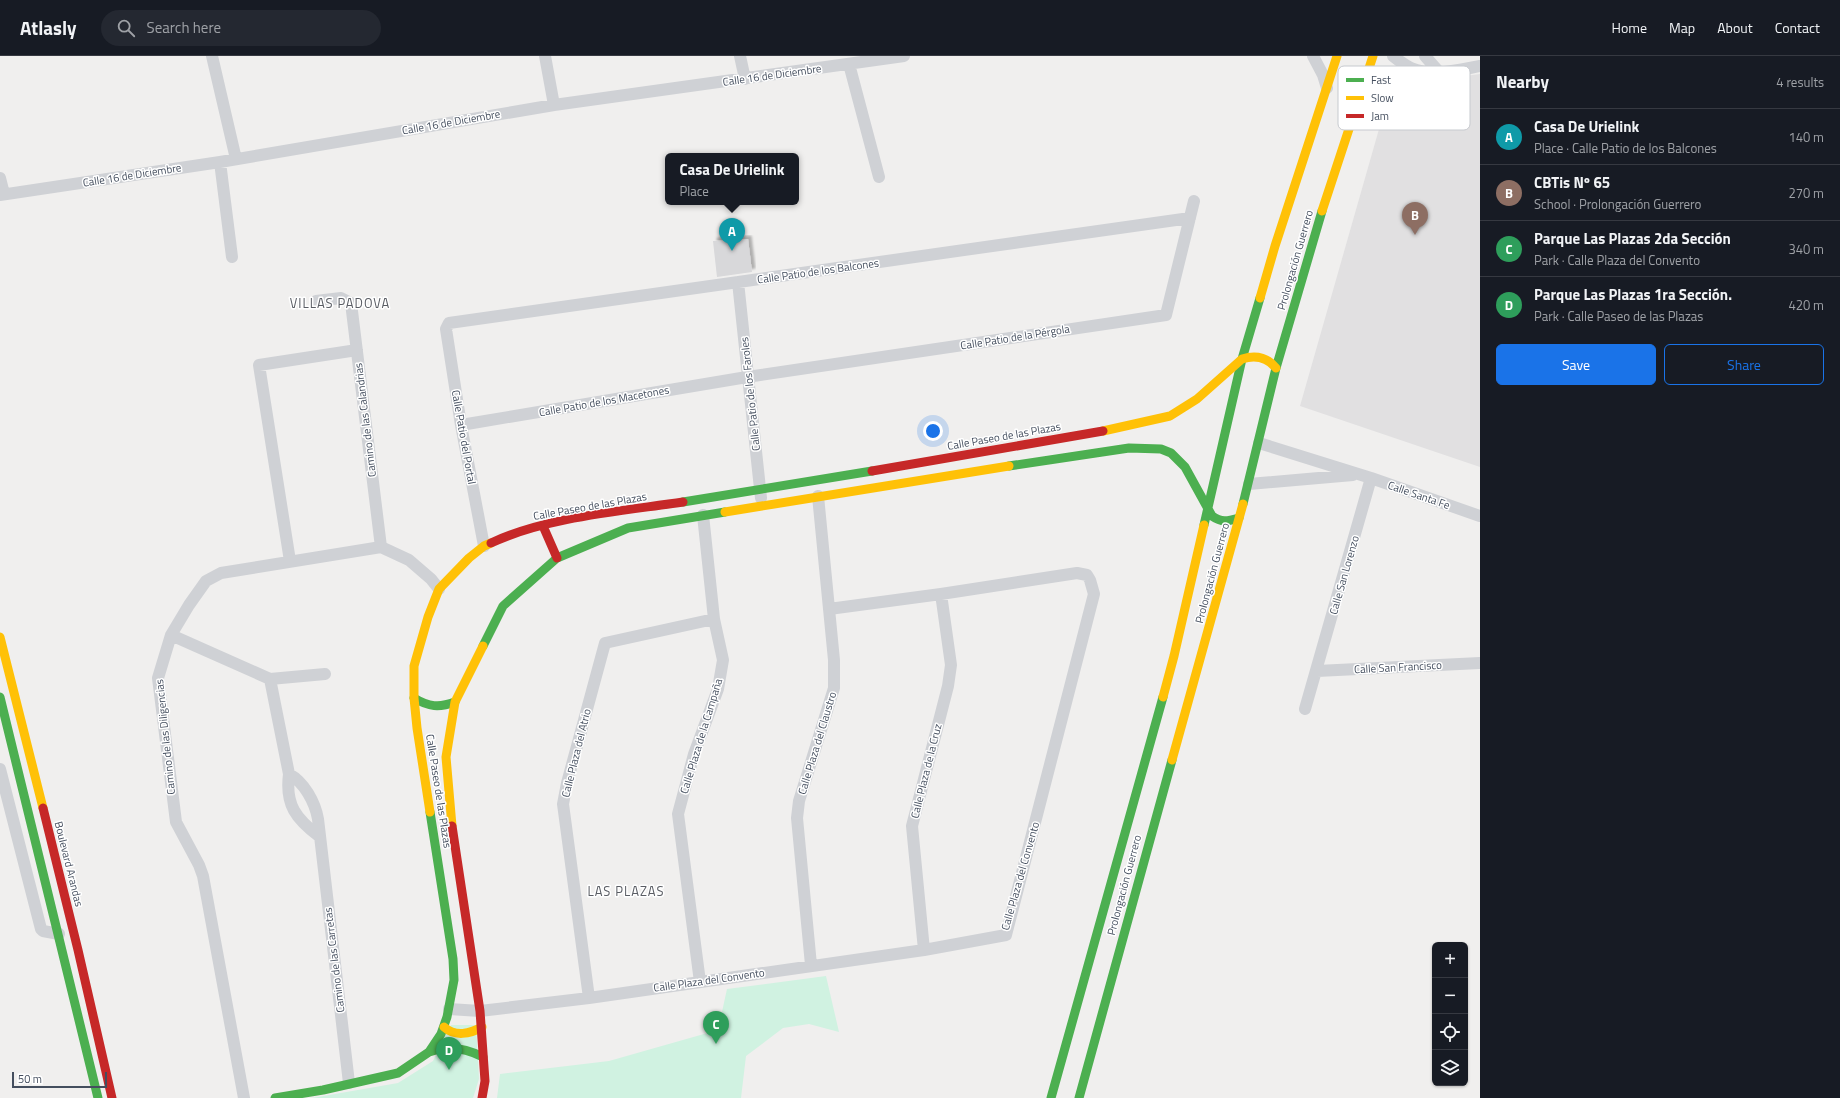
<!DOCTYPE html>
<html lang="en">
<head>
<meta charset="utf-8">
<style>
	:root { --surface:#171b24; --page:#242831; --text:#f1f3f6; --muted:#9ea1a6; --line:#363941; --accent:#1a73e8 }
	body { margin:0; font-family:"Titillium Web",sans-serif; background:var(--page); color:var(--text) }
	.controls { position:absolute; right:12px; bottom:12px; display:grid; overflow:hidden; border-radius:6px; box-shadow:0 1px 3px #0004 }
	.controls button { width:36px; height:36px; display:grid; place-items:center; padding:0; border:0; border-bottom:1px solid var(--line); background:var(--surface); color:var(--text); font:20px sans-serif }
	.scale { position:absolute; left:12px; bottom:10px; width:95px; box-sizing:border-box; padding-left:4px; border:2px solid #444e5e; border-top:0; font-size:11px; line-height:14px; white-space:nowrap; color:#444e5e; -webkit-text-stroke:3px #fff; paint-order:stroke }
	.you { position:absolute; left:933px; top:375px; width:14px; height:14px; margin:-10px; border:3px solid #fff; border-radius:50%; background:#1a73e8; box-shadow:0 0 0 6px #1a73e833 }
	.badge { display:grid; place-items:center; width:26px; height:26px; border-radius:50%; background:var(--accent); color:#fff; font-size:13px; font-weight:700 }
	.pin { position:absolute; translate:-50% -33px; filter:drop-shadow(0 1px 2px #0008) }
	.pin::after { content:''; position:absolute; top:21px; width:14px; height:12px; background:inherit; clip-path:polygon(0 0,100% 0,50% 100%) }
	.popup { position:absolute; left:665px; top:97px; width:134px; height:52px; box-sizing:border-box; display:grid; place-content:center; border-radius:6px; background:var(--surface); filter:drop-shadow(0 1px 3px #0005); font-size:13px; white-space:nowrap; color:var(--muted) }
	.popup b { font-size:15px; color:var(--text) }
	.popup::after { content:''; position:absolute; left:50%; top:100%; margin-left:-8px; border:8px solid transparent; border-top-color:var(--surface) }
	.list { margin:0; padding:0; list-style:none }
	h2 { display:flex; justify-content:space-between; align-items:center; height:52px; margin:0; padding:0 16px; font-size:17px }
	h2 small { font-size:13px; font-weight:400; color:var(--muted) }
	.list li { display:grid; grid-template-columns:26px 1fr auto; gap:12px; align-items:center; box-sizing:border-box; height:56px; padding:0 16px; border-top:1px solid var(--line) }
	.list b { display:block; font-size:15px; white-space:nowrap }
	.list p { margin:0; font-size:13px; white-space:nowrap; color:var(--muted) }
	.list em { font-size:13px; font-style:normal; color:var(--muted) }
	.actions { display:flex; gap:8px; padding:12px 16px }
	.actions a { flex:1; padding:9px 0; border:1px solid var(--accent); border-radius:6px; text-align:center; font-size:14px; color:var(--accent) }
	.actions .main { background:var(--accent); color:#fff }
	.icon { flex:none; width:22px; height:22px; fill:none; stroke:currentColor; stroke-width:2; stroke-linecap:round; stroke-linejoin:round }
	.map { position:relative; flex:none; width:1480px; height:1042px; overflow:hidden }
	header { display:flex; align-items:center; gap:24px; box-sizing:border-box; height:56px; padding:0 20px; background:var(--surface); border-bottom:1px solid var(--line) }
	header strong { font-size:19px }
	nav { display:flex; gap:22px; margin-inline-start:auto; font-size:14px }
	.search { width:280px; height:36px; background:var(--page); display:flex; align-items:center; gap:10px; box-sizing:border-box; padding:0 14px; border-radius:22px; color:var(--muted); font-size:15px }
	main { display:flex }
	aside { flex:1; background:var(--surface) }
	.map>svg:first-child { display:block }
	.education { fill:#e1e0e1 }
	.green { fill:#d0f2e1 }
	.building { fill:#d8d8da; filter:url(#shadow) }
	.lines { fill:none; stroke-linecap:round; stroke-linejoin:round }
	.street { stroke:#cfd1d5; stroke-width:12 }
	.fast { stroke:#4caf50; stroke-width:9 }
	.slow { stroke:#ffc107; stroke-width:9 }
	.jam { stroke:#c62828; stroke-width:9 }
	.labels { text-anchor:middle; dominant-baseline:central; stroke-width:3; stroke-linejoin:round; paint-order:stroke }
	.street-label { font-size:11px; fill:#444e5e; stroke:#fff }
	.quarter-label { font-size:13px; letter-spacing:1px; fill:#5a5d64; stroke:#fff }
	.key { fill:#fff; stroke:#c7cacf; stroke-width:1 }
	.key-label { font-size:11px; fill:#444e5e }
</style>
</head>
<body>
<header>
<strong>Atlasly</strong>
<div class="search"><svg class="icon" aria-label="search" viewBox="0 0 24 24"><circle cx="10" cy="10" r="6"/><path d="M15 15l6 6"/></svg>Search here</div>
<nav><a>Home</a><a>Map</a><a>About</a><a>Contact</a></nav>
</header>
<main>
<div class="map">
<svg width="1480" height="1042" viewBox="0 0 1480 1042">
	<defs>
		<filter id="shadow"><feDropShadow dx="3.5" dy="-3.5" stdDeviation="1" flood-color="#0004"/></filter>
	</defs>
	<rect width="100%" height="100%" fill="#f0efee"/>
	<path class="education" d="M 1480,18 L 1480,411 L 1300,350 L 1393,24 L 1427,25 Z"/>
	<path class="green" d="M 826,920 L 839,976 L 809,968 L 783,972 L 746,1000 L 741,1042 L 497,1042 L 500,1018 L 609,1005 L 718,974 L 727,933 Z
		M 451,969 L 476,969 L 479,1023 L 473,1042 L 312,1042 L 398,1027 L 433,1005 Z"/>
	<path class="building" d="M 748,183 L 752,216 L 717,221 L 713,185 Z"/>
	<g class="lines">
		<path class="street" d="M 212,0 L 236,103
			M 545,0 L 554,49
			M 740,0 L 745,23
			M 1313,0 L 1323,19 L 1327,32
			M 1393,0 C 1398,4 1405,9 1411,12 C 1433,21 1458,14 1480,10
			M 1425,0 L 1439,16
			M 849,8 L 879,121
			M 220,106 L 232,201
			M 0,122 L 4,138
			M 0,139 L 220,106 L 554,49 L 904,0
			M 738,226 L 761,442
			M 316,245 L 341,242 L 351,247 L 381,491
			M 461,369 L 747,321 L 1166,259 L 1194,145
			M 1259,387 L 1371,422 L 1480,460
			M 1249,428 L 1353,419
			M 484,490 L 461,369 L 446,273 L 449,267 L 1190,162
			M 290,505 L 259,309 L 357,294
			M 171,579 L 270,623 L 289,718 C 285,749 296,763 320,781
			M 1317,615 L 1480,607
			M 270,623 L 325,618
			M 1305,653 L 1371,422
			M 0,713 L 41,873 L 43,875 L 59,878
			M 289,718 C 304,726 315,746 318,763 L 349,1027
			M 924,894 L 912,770 L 948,630 L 951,609 L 941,538
			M 811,909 L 797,762 L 799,745 L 834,632 L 834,604 L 818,440
			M 700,926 L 678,758 L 694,698 L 718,633 L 723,604 L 714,563 L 703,459
			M 589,942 L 563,748 L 567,727 L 605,587 L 714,563
			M 449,953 L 480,955 L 589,942 L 924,894 L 1006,879 L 1094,538 L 1090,524 L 1087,519 L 1077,517 L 941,538 L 829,553
			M 244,1042 L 203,820 L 199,809 L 176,766 L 158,622 L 171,579 L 189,549 L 206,525 L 221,517 L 381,491 L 409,504 L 431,523 L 439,533"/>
		<path class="fast" d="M 1009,410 L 1129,392 L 1161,393 L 1171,397 L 1185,411 L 1212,460 C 1222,467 1228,465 1239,462
			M 683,446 L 872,415
			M 1243,448 L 1276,312 L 1322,155
			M 1204,469 L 1242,303 L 1260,242
			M 483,590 L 503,550 L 557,502 L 628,472 L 725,456
			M 0,641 L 98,1042
			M 414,642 C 429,651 439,652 455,646
			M 429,996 C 448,989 465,992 483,1001
			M 275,1042 L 323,1034 L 398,1017 L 429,996 L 441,978 L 447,961 L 454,924 L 453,903 L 430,756
			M 1051,1042 L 1163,641
			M 1079,1042 L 1172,704"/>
		<path class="slow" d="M 1322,155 L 1373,0
			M 1260,242 L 1275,190 L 1337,0
			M 1103,375 L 1170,360 L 1197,343 L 1242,303 C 1255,299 1267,301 1276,312
			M 725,456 L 1009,410
			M 0,581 L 43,752
			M 1163,641 L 1174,600 L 1204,469
			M 1172,704 L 1243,448
			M 430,756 L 417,672 L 414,642 L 414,610 L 428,561 L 439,533 L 469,502 L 484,490 L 491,487
			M 452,770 L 446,701 L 455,646 L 483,590
			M 444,971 C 455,981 470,978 482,971"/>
		<path class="jam" d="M 872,415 L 1103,375
			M 543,470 L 557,502
			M 491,487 C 546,461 623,455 683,446
			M 43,752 L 78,894 L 112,1042
			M 452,770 L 480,955 L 485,1025 L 482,1042"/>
	</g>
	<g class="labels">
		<g class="street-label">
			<text transform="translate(772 19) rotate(-8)">Calle 16 de Diciembre</text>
			<text transform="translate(451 66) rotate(-10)">Calle 16 de Diciembre</text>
			<text transform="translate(132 119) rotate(-9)">Calle 16 de Diciembre</text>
			<text transform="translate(1295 204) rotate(-74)">Prolongación Guerrero</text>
			<text transform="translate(818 215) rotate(-8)">Calle Patio de los Balcones</text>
			<text transform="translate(1015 281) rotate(-9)">Calle Patio de la Pérgola</text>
			<text transform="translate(750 338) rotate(-96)">Calle Patio de los Faroles</text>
			<text transform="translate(604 345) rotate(-10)">Calle Patio de los Macetones</text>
			<text transform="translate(365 364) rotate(-97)">Camino de las Calandrias</text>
			<text transform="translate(1004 380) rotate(-10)">Calle Paseo de las Plazas</text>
			<text transform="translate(464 381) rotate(80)">Calle Patio del Portal</text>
			<text transform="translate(1419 439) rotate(19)">Calle Santa Fe</text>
			<text transform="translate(590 450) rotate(-10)">Calle Paseo de las Plazas</text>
			<text transform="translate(1212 517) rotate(-75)">Prolongación Guerrero</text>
			<text transform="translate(1344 519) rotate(-74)">Calle San Lorenzo</text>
			<text transform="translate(1398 611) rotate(-3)">Calle San Francisco</text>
			<text transform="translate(701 680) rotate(-73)">Calle Plaza de la Campaña</text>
			<text transform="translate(165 681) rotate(-96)">Camino de las Diligencias</text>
			<text transform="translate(817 687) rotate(-73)">Calle Plaza del Claustro</text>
			<text transform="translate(576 697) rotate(-76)">Calle Plaza del Atrio</text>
			<text transform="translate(926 715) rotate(-76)">Calle Plaza de la Cruz</text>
			<text transform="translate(439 735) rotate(81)">Calle Paseo de las Plazas</text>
			<text transform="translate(69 808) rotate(76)">Boulevard Arandas</text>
			<text transform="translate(1020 820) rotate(-74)">Calle Plaza del Convento</text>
			<text transform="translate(1124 829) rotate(-75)">Prolongación Guerrero</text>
			<text transform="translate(334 904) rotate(-97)">Camino de las Carretas</text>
			<text transform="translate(709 924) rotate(-8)">Calle Plaza del Convento</text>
		</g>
		<g class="quarter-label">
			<text x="340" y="247">VILLAS PADOVA</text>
			<text x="626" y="835">LAS PLAZAS</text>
		</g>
	</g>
	<rect x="1338" y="10" width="132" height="64" rx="6" class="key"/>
	<rect x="1346" y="22" width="18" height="4" fill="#4caf50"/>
	<rect x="1346" y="40" width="18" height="4" fill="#ffc107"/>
	<rect x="1346" y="58" width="18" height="4" fill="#c62828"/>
	<g class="key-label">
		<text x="1371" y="28">Fast</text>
		<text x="1371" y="46">Slow</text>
		<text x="1371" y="64">Jam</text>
	</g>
</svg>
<div class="controls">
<button>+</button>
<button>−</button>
<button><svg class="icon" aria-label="locate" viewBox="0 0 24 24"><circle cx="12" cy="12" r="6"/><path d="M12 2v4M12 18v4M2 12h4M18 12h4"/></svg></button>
<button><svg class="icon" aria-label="layers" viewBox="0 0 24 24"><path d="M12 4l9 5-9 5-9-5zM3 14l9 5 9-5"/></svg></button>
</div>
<div class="scale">50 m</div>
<div class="you"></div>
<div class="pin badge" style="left:732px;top:195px;background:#0f9aa8">A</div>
<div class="popup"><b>Casa De Urielink</b>Place</div>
<div class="pin badge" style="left:1415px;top:179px;background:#8d6e63">B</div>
<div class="pin badge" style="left:716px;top:988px;background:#2e9e5b">C</div>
<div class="pin badge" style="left:449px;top:1014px;background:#2e9e5b">D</div>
</div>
<aside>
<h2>Nearby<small>4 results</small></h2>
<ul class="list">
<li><span class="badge" style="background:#0f9aa8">A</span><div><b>Casa De Urielink</b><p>Place · Calle Patio de los Balcones</p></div><em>140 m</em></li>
<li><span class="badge" style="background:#8d6e63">B</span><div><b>CBTis Nº 65</b><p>School · Prolongación Guerrero</p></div><em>270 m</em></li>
<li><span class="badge" style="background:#2e9e5b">C</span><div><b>Parque Las Plazas 2da Sección</b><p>Park · Calle Plaza del Convento</p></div><em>340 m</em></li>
<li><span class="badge" style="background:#2e9e5b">D</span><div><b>Parque Las Plazas 1ra Sección.</b><p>Park · Calle Paseo de las Plazas</p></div><em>420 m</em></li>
</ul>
<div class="actions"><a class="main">Save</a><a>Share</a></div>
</aside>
</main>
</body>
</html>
